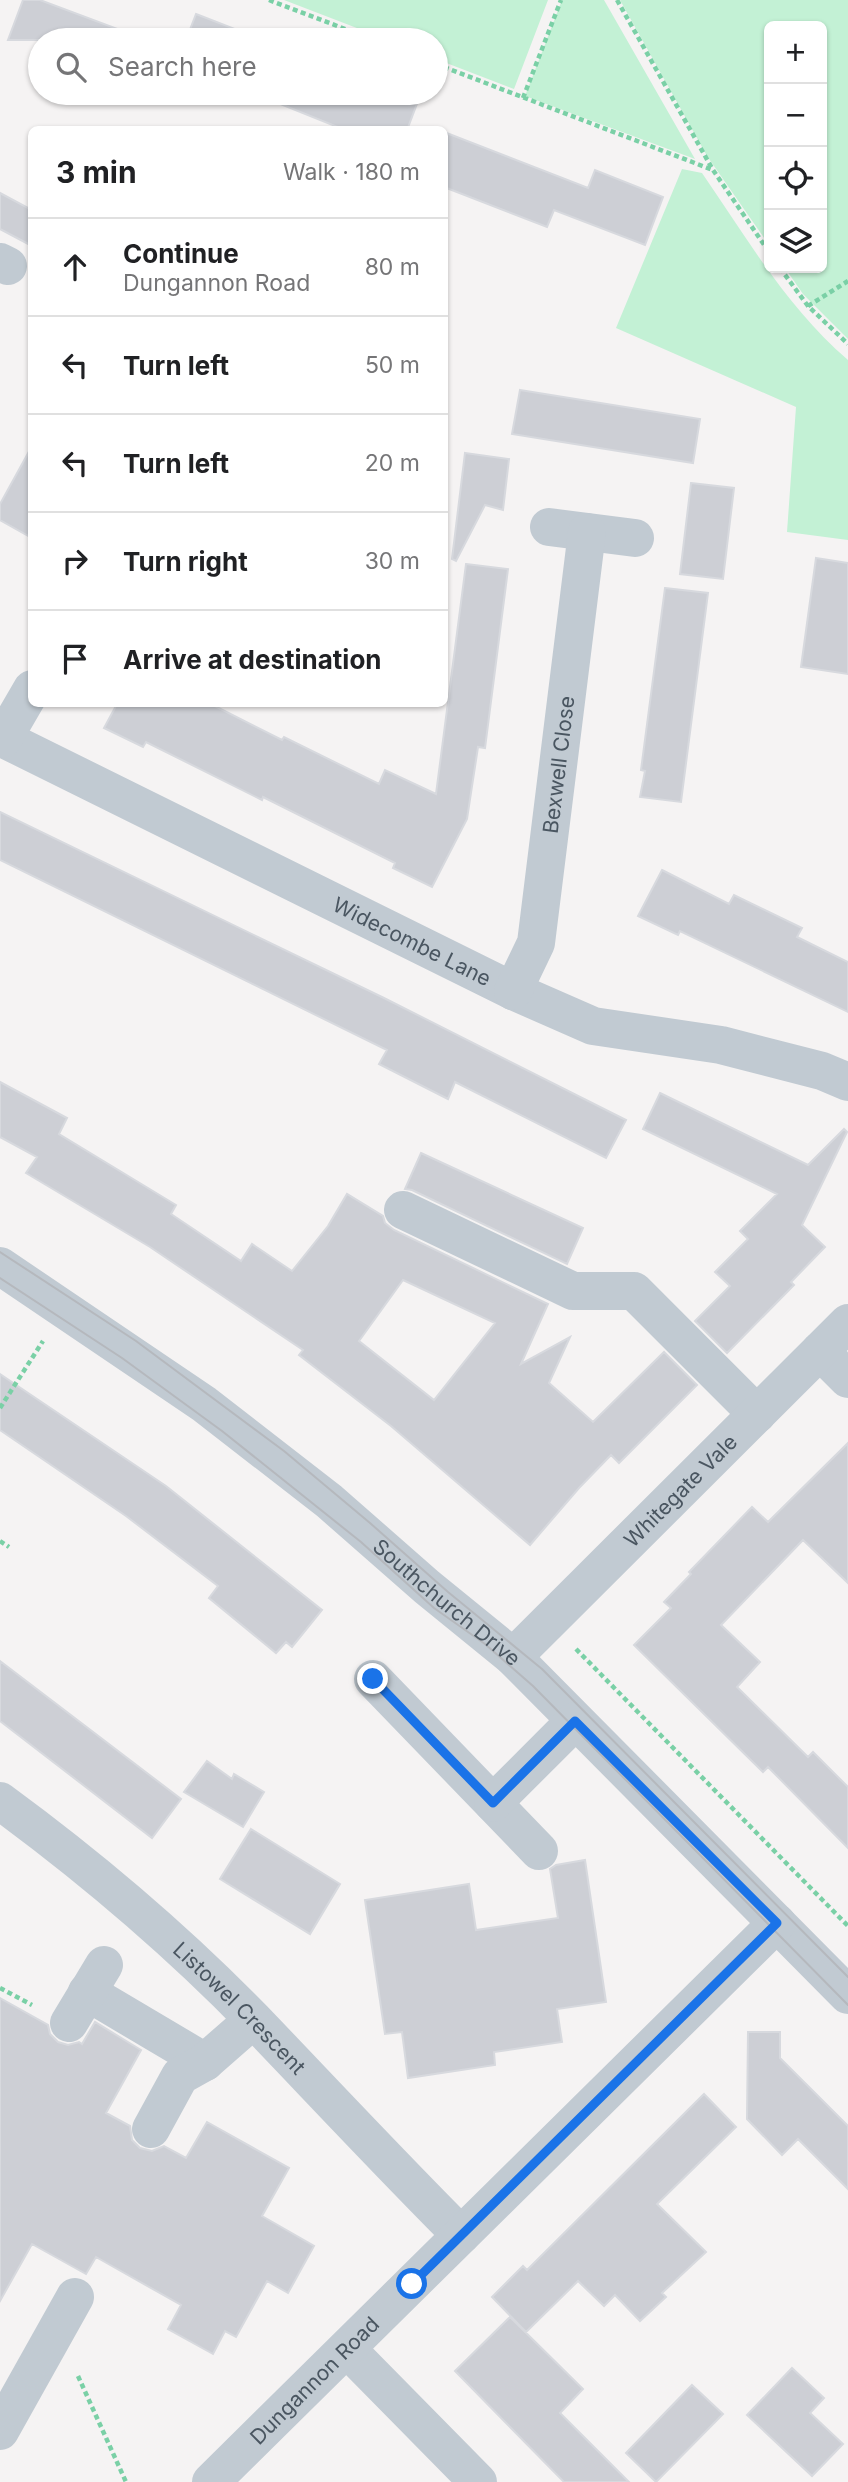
<!DOCTYPE html>
<html lang="en">
<head>
<meta charset="utf-8">
<style>
	:root { --surface:#fff; --page:#f6f6f6; --text:#202124; --muted:#757577; --line:#e0e0e0 }
	body { margin:0; font-family:Inter,sans-serif; background:var(--page); color:var(--text) }
	.controls { position:absolute; right:21px; top:21px; display:grid; overflow:hidden; border-radius:10px; box-shadow:0 2px 5px #0004 }
	.controls button { width:63px; height:63px; display:grid; place-items:center; padding:0; border:0; border-bottom:2px solid var(--line); background:var(--surface); color:var(--text); font:35px sans-serif }
	.stop { position:absolute; width:21px; height:21px; margin:-16px; border:5px solid #1a73e8; border-radius:50%; background:#fff }
	.stop.end { background:#1a73e8; border-color:#fff; box-shadow:0 2px 7px #0008 }
	.list { margin:0; padding:0; list-style:none }
	h2 { display:flex; justify-content:space-between; align-items:center; height:91px; margin:0; padding:0 28px; font-size:30px }
	h2 small { font-size:23px; font-weight:400; color:var(--muted) }
	.list li { display:grid; grid-template-columns:46px 1fr auto; gap:21px; align-items:center; box-sizing:border-box; height:98px; padding:0 28px; border-top:2px solid var(--line) }
	.list b { display:block; font-size:26px; white-space:nowrap }
	.list p { margin:0; font-size:23px; white-space:nowrap; color:var(--muted) }
	.list em { font-size:23px; font-style:normal; color:var(--muted) }
	.icon { flex:none; width:38px; height:38px; fill:none; stroke:currentColor; stroke-width:2; stroke-linecap:round; stroke-linejoin:round }
	.map { position:relative; flex:none; width:848px; height:2482px; overflow:hidden }
	.search { position:absolute; background:var(--surface); box-shadow:0 2px 5px #0004; left:28px; top:28px; width:420px; height:77px; display:flex; align-items:center; gap:18px; box-sizing:border-box; padding:0 24px; border-radius:38px; color:var(--muted); font-size:26px }
	.panel { position:absolute; background:var(--surface); box-shadow:0 2px 5px #0004; left:28px; top:126px; width:420px; height:581px; border-radius:10px }
	.map>svg:first-child { display:block }
	.green { fill:#c3f1d5 }
	.building { fill:#cdcfd5; stroke:#d7d9de; stroke-width:2; fill-rule:evenodd }
	.lines { fill:none; stroke-linecap:round; stroke-linejoin:round }
	.path { stroke:#7ad0a6; stroke-width:4.5; stroke-dasharray:5 3.5; stroke-linecap:butt }
	.minor { stroke:#c1cad2; stroke-width:38 }
	.tram { stroke:#b5b8bd; stroke-width:2 }
	.route { stroke:#1a73e8; stroke-width:9 }
	.labels { text-anchor:middle; dominant-baseline:central; stroke-width:5; stroke-linejoin:round; paint-order:stroke }
	.street-label { font-size:21px; fill:#4a5661; stroke:#fff }
</style>
</head>
<body>
<div class="map">
<svg width="848" height="2482" viewBox="0 0 848 2482">
	<rect width="100%" height="100%" fill="#f5f3f3"/>
	<path class="green" d="M 284,0 L 548,0 L 514,89 L 436,59 L 436,40 L 388,40 Z
		M 562,0 L 604,0 L 695,159 L 525,96 Z
		M 620,0 L 848,0 L 848,339 L 803,294 L 785,268 L 822,268 L 822,26 L 769,26 L 769,245 L 707,156 Z
		M 682,169 L 702,173 C 747,238 787,308 848,360 L 848,540 L 787,532 L 796,407 L 616,328 Z"/>
	<path class="building" d="M 23,0 L 40,0 L 139,37 L 138,40 L 8,40 Z
		M 196,14 L 258,38 L 263,40 L 186,40 Z
		M 253,93 L 397,93 L 418,101 L 407,130 L 345,130 Z
		M 444,132 L 588,188 L 595,170 L 663,197 L 645,245 L 554,210 L 547,227 L 444,187 Z
		M 0,193 L 32,210 L 32,246 L 0,229 Z
		M 520,390 L 700,419 L 693,463 L 512,434 Z
		M 32,446 L 32,538 L 0,520 L 0,504 Z
		M 465,453 L 509,459 L 503,510 L 485,505 L 456,561 L 452,559 Z
		M 691,483 L 734,488 L 723,579 L 680,574 Z
		M 816,558 L 848,563 L 848,674 L 801,667 Z
		M 466,564 L 508,569 L 485,748 L 478,747 L 467,819 L 432,887 L 393,868 L 395,863 L 263,797 L 262,800 L 146,742 L 143,747 L 104,728 L 117,704 L 211,704 L 282,740 L 284,737 L 379,784 L 385,770 L 436,794 Z
		M 665,588 L 708,593 L 681,802 L 640,797 L 645,771 L 641,770 Z
		M 0,812 L 384,998 L 626,1120 L 606,1158 L 455,1082 L 448,1099 L 379,1064 L 387,1050 L 0,860 Z
		M 662,870 L 729,904 L 734,895 L 802,928 L 797,937 L 848,962 L 848,1012 L 680,931 L 678,935 L 638,916 Z
		M 0,1082 L 67,1118 L 59,1134 L 176,1205 L 171,1214 L 241,1261 L 252,1244 L 292,1271 L 328,1226 L 347,1194 L 383,1216 L 385,1223 L 394,1230 L 548,1304 L 521,1364 L 570,1337 L 549,1383 L 593,1422 L 664,1352 L 697,1385 L 619,1463 L 611,1455 L 579,1488 L 530,1545 L 391,1426 L 299,1355 L 303,1350 L 150,1247 L 26,1173 L 37,1157 L 0,1137 ZM 403,1280 L 495,1323 L 434,1400 L 359,1341 Z
		M 660,1093 L 808,1165 L 844,1129 L 847,1132 L 802,1225 L 825,1247 L 791,1282 L 794,1285 L 727,1353 L 695,1321 L 730,1286 L 715,1272 L 748,1239 L 740,1231 L 777,1194 L 643,1129 Z
		M 421,1153 L 583,1228 L 567,1264 L 412,1190 L 405,1189 Z
		M 0,1374 L 166,1486 L 322,1610 L 292,1647 L 286,1642 L 276,1653 L 209,1598 L 218,1586 L 126,1516 L 0,1430 Z
		M 848,1443 L 848,1583 L 803,1540 L 721,1625 L 760,1662 L 737,1687 L 808,1757 L 813,1752 L 848,1787 L 848,1848 L 768,1767 L 763,1772 L 634,1645 L 671,1608 L 664,1602 L 691,1574 L 689,1572 L 752,1507 L 768,1522 Z
		M 0,1661 L 181,1799 L 152,1838 L 0,1721 Z
		M 207,1761 L 232,1779 L 234,1774 L 264,1792 L 243,1827 L 184,1792 Z
		M 251,1829 L 340,1884 L 310,1934 L 220,1879 Z
		M 585,1860 L 606,2002 L 557,2009 L 562,2042 L 494,2052 L 495,2065 L 408,2078 L 402,2032 L 385,2034 L 365,1900 L 469,1884 L 476,1930 L 558,1918 L 550,1869 L 556,1865 Z
		M 0,1998 L 48,2025 L 50,2034 L 58,2042 L 68,2045 L 79,2042 L 82,2044 L 95,2022 L 141,2050 L 106,2113 L 130,2126 L 132,2140 L 140,2148 L 152,2151 L 164,2146 L 186,2158 L 207,2122 L 289,2168 L 262,2216 L 314,2246 L 288,2293 L 267,2281 L 236,2337 L 225,2331 L 213,2354 L 168,2329 L 181,2305 L 96,2257 L 86,2274 L 32,2244 L 0,2301 Z
		M 748,2032 L 780,2032 L 780,2058 L 848,2126 L 848,2189 L 798,2139 L 782,2155 L 747,2119 Z
		M 704,2094 L 736,2127 L 657,2204 L 706,2252 L 662,2293 L 666,2297 L 640,2321 L 615,2295 L 604,2306 L 578,2281 L 526,2332 L 492,2297 L 523,2266 L 527,2270 Z
		M 510,2317 L 583,2389 L 560,2413 L 629,2482 L 564,2482 L 455,2371 Z
		M 792,2368 L 824,2398 L 810,2413 L 843,2444 L 812,2476 L 747,2415 Z
		M 692,2385 L 723,2414 L 656,2482 L 626,2453 Z"/>
	<g class="lines">
		<path class="path" d="M 269,0 L 374,40
			M 617,0 L 713,170 L 769,252
			M 436,64 L 713,170
			M 523,98 L 561,0
			M 780,268 L 808,306 L 848,344
			M 808,306 L 848,281
			M 0,1408 L 43,1341
			M 0,1541 L 9,1547
			M 576,1649 L 848,1926
			M 0,1988 L 32,2005
			M 78,2376 L 126,2482"/>
		<g class="minor">
			<path d="M 0,262 L 8,266"/>
			<path d="M 549,527 L 635,538"/>
			<path id="s1" d="M 0,737 L 513,991 L 593,1026 L 721,1045 L 822,1071 L 848,1082"/>
			<path d="M 3,739 L 32,689"/>
			<path id="s2" d="M 513,991 L 536,943 L 587,532"/>
			<path d="M 403,1210 L 573,1291 L 634,1291 L 757,1414"/>
			<path id="s3" d="M 0,1266 L 204,1404 L 329,1501 L 427,1587 L 513,1657 L 848,1995"/>
			<path d="M 820,1351 L 848,1379"/>
			<path id="s4" d="M 513,1657 L 848,1323"/>
			<path d="M 373,1679 L 539,1851"/>
			<path id="s5" d="M 0,1801 C 90,1867 176,1940 254,2020 C 323,2092 391,2165 461,2235"/>
			<path d="M 493,1803 L 575,1721"/>
			<path d="M 87,1992 L 205,2062"/>
			<path d="M 69,2023 L 104,1965"/>
			<path d="M 151,2129 L 180,2076 L 205,2062 L 253,2020"/>
			<path d="M 347,2349 L 478,2482"/>
			<path d="M 0,2431 L 75,2297"/>
			<path id="s6" d="M 211,2482 L 777,1923"/>
		</g>
		<path class="tram" d="M 0,1252 L 136,1341 L 284,1451 L 370,1523 L 448,1592 L 542,1669 L 848,1977
			M 0,1278 L 122,1358 L 222,1431 L 361,1542 L 434,1608 L 485,1644 L 533,1686 L 848,2005"/>
	</g>
	<g class="lines">
		<path class="route" d="M 373,1679 L 493,1803 L 575,1721 L 777,1923 L 412,2284"/>
	</g>
	<g class="labels">
		<g class="street-label">
			<text stroke="none"><textPath href="#s2" startOffset="233">Bexwell Close</textPath></text>
			<text stroke="none"><textPath href="#s1" startOffset="460">Widecombe Lane</textPath></text>
			<text stroke="none"><textPath href="#s4" startOffset="236">Whitegate Vale</textPath></text>
			<text stroke="none"><textPath href="#s3" startOffset="560">Southchurch Drive</textPath></text>
			<text stroke="none"><textPath href="#s5" startOffset="317">Listowel Crescent</textPath></text>
			<text stroke="none"><textPath href="#s6" startOffset="145">Dungannon Road</textPath></text>
		</g>
	</g>
</svg>
<div class="controls">
<button>+</button>
<button>−</button>
<button><svg class="icon" aria-label="locate" viewBox="0 0 24 24"><circle cx="12" cy="12" r="6"/><path d="M12 2v4M12 18v4M2 12h4M18 12h4"/></svg></button>
<button><svg class="icon" aria-label="layers" viewBox="0 0 24 24"><path d="M12 4l9 5-9 5-9-5zM3 14l9 5 9-5"/></svg></button>
</div>
<div class="stop" style="left:412px;top:2284px"></div>
<div class="stop end" style="left:373px;top:1679px"></div>
<div class="search"><svg class="icon" aria-label="search" viewBox="0 0 24 24"><circle cx="10" cy="10" r="6"/><path d="M15 15l6 6"/></svg>Search here</div>
<section class="panel">
<h2>3 min<small>Walk · 180 m</small></h2>
<ul class="list">
<li><svg class="icon" aria-label="ahead" viewBox="0 0 24 24"><path d="M12 20V5M6 11l6-6 6 6"/></svg><div><b>Continue</b><p>Dungannon Road</p></div><em>80 m</em></li>
<li><svg class="icon" aria-label="left" viewBox="0 0 24 24"><path d="M17 20v-9H6M10 6l-5 5 5 5"/></svg><div><b>Turn left</b></div><em>50 m</em></li>
<li><svg class="icon" aria-label="left" viewBox="0 0 24 24"><path d="M17 20v-9H6M10 6l-5 5 5 5"/></svg><div><b>Turn left</b></div><em>20 m</em></li>
<li><svg class="icon" aria-label="right" viewBox="0 0 24 24"><path d="M7 20v-9h11M14 6l5 5-5 5"/></svg><div><b>Turn right</b></div><em>30 m</em></li>
<li><svg class="icon" aria-label="arrive" viewBox="0 0 24 24"><path d="M6 21V4h12l-3 4 3 4H6"/></svg><div><b>Arrive at destination</b></div></li>
</ul>
</section>
</div>
</body>
</html>
